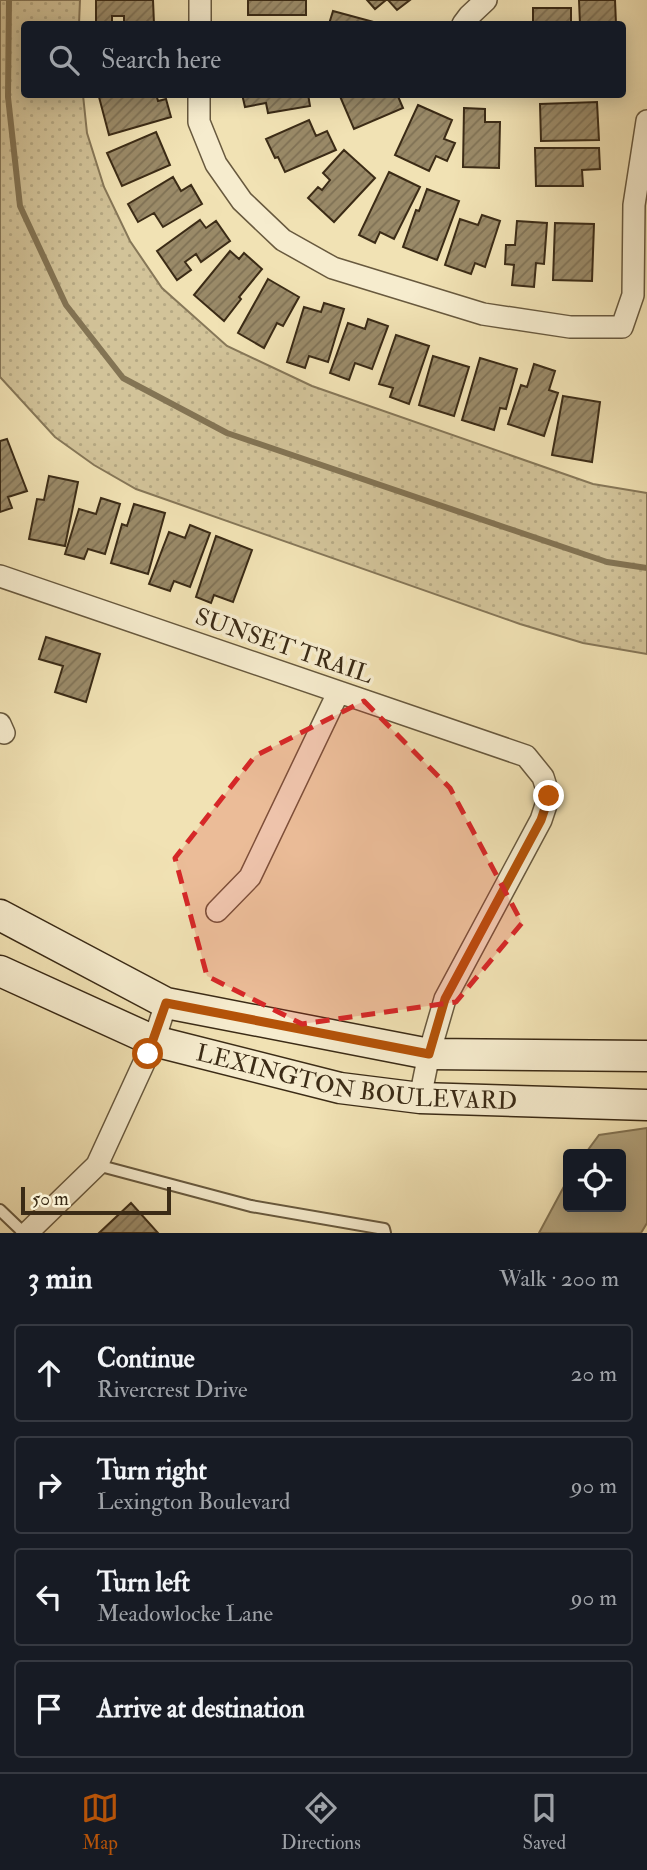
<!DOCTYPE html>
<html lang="en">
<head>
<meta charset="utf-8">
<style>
	:root { --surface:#171b24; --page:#20242c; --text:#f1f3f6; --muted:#9ea1a6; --line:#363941; --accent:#b45309 }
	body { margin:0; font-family:"IM FELL Double Pica",serif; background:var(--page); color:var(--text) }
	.controls { position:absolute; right:21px; bottom:21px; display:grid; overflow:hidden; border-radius:7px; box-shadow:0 4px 18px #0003 }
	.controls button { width:63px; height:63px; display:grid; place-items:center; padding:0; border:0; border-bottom:2px solid var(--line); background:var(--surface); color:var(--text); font:35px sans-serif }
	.scale { position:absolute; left:21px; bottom:18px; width:150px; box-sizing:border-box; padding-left:7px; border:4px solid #3b2b16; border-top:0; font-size:19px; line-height:24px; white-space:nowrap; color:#3b2b16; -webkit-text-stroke:5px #f6ecce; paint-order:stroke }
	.stop { position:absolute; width:21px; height:21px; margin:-16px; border:5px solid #b45309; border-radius:50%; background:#fff }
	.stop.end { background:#b45309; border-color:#fff; box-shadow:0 2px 7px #0008 }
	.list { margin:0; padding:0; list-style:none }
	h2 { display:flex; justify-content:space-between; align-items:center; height:91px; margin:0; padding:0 28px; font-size:30px }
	h2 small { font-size:23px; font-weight:400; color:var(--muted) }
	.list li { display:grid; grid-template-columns:46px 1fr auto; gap:21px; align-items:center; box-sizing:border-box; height:98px; margin:0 14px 14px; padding:0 14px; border:2px solid var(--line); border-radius:7px }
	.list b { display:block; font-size:26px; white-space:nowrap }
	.list p { margin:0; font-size:23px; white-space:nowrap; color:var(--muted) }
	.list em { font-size:23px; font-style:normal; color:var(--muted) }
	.icon { flex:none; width:38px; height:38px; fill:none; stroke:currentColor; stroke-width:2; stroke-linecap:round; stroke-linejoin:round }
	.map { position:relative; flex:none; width:647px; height:1233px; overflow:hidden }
	.search { position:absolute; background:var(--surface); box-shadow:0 4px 18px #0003; left:21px; right:21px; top:21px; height:77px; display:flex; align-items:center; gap:18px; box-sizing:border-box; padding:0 24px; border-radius:7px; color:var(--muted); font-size:26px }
	.sheet { height:539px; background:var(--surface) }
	nav { display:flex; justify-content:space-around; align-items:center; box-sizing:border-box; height:98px; border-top:2px solid var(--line); background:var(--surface); font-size:19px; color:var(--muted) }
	nav a { display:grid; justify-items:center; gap:4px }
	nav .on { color:var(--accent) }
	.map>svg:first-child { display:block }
	.grass { fill:url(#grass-dots); stroke:#867758; stroke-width:2 }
	.water { fill:#b3a47e; stroke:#837454; stroke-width:2 }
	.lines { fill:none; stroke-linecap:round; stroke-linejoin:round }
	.stream { stroke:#837454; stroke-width:6 }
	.building { fill:url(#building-hatch); stroke:#3b2b16; stroke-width:2 }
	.lane-casing { stroke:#68593e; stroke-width:14 }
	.street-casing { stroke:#68593e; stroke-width:24 }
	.secondary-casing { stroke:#3b2b16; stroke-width:33 }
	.lane { stroke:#f6ecce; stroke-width:10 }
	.street { stroke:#f6ecce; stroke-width:21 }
	.secondary { stroke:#f6ecce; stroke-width:30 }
	.route { stroke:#b45309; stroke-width:9 }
	.marked { fill:#d62828; fill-opacity:0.2; stroke:#d62828; stroke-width:5; stroke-dasharray:14 9; stroke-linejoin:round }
	.labels { text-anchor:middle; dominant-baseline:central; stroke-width:7; stroke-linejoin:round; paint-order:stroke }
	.street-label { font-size:24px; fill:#3b2b16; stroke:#f6ecce }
</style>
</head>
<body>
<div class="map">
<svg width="647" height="1233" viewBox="0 0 647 1233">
	<defs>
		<pattern id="grass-dots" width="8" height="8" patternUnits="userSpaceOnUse" patternTransform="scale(1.75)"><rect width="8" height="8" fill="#d2c399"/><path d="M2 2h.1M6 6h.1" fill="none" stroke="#b5a883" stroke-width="1.8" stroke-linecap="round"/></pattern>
		<pattern id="building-hatch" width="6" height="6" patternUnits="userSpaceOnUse" patternTransform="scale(1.75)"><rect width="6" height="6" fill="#9a8a68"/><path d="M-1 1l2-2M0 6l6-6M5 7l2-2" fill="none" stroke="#7f7155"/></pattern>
	</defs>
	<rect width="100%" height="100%" fill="#f1e2b4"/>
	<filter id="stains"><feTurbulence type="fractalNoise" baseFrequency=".00286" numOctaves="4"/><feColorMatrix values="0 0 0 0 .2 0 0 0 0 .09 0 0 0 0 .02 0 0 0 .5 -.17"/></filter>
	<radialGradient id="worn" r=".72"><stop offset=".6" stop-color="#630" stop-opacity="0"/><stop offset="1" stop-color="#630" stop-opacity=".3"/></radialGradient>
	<path class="grass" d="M 0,0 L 80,0 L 79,24 L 24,24 L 24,94 L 83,95 L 87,133 L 104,187 L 130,241 L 162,288 L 227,346 L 312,386 L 593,484 L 647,493 L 647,654 L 583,643 L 520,624 L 136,489 L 94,465 L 55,437 L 0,377 Z"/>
	<path class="water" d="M 647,1128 L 647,1223 L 641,1233 L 539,1233 L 568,1179 L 568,1207 L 621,1207 L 621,1154 L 585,1154 L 599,1135 Z"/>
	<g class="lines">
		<path class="stream" d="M 9,0 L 8,97 L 20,206 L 66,305 L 123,378 L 227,433 L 607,562 L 647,568"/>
	</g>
	<path class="building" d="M 96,0 L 153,0 L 154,24 L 124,24 L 124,16 L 112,16 L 112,24 L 96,24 Z
		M 248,0 L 306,0 L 306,15 L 248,15 Z
		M 367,0 L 386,0 L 375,9 Z
		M 388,0 L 410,0 L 397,10 Z
		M 579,0 L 615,0 L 616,24 L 580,24 Z
		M 533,8 L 571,8 L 571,24 L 533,24 Z
		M 333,11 L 381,24 L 329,24 Z
		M 109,94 L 156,94 L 158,101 L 166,99 L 171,117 L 109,135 L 99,97 Z
		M 242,94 L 308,94 L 310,106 L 268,113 L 266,103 L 245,107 Z
		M 339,94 L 397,94 L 403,108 L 354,129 Z
		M 597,102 L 599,140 L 541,141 L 540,104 Z
		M 418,105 L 452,120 L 444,139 L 455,143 L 447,161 L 436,156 L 429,171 L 395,155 Z
		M 464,108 L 485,109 L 485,122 L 500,122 L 499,168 L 463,167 Z
		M 309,120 L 316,136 L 327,131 L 336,150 L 285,172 L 278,157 L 275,158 L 266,139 Z
		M 156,132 L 170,165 L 122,186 L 107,153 Z
		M 535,148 L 599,148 L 600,169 L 582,170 L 583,186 L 536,186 Z
		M 344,150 L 375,178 L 334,222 L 308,198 L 318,187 L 322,190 L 330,180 L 323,173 Z
		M 389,172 L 420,187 L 394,239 L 380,232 L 375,243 L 359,235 Z
		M 173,177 L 181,191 L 191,185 L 202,204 L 163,227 L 154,213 L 138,222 L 128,204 Z
		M 427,189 L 459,201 L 437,260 L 403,247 L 416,210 L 419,211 Z
		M 482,215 L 500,221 L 485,267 L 475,263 L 471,274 L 445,265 L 460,219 L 478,225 Z
		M 200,220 L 206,228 L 216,221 L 230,241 L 201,262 L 196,254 L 185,262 L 191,270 L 177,280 L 157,251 Z
		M 517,221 L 547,223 L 544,264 L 536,263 L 534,287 L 512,285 L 514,265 L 505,264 L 506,245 L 515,245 Z
		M 555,223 L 594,224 L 592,281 L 553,280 Z
		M 230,251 L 239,259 L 244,253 L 262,269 L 239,297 L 241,299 L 224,321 L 194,295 Z
		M 268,279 L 299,297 L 283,326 L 277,323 L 264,348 L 238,333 Z
		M 324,303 L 344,309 L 328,362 L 309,356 L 305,368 L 287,362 L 304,307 L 321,312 Z
		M 368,319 L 388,326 L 372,369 L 355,363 L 349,380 L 330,373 L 348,323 L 365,329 Z
		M 396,335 L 429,346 L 409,404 L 390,397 L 393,388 L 379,384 Z
		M 433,356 L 469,367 L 454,416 L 419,405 Z
		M 480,358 L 517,369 L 506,409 L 500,408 L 494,430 L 462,420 Z
		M 534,364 L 555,371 L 549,390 L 558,393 L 544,436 L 508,424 L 521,385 L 527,387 Z
		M 563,396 L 600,402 L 592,462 L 552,455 Z
		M 7,439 L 27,491 L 8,497 L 12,508 L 0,512 L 0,441 Z
		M 49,476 L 78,482 L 65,546 L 29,539 L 37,499 L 44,500 Z
		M 101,498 L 120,504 L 105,554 L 88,549 L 84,559 L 65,554 L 79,509 L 96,514 Z
		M 134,504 L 165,513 L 148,574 L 111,563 L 122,524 L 127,526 Z
		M 190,525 L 210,533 L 190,587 L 174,581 L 170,591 L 149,584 L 169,532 L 185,538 Z
		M 216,536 L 252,550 L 233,602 L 214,595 L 211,603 L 196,597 Z
		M 46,637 L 100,654 L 86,702 L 55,692 L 63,666 L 39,659 Z
		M 131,1203 L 158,1233 L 99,1233 Z"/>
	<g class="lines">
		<defs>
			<path id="lane" d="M 97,1165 L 251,1206 L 384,1229 L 385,1233
				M 0,1210 L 24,1233"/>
			<path id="street" d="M 200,24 L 200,0
				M 463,24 L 469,16 L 486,0
				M 199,94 L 199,122 L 216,164 L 242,201 L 283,240 L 333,268 L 483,314 L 570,327 L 622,327 L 633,295 L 634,205 L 647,121
				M 0,576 L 526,756 L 543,777 L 549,796 L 541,820 L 445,999 L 429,1054 L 420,1098
				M 0,724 L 4,733
				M 217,911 L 250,877 L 338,693
				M 27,1233 L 97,1165 L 154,1041 L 166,1003"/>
			<g id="secondary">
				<path d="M 0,915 L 166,1003 L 429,1054 L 647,1056"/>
				<path id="s1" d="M 0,971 L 154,1041 L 340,1088 L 420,1098 L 647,1105"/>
			</g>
		</defs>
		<use href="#lane" class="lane-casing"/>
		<use href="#street" class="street-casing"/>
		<use href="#secondary" class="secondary-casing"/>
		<use href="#lane" class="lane"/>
		<use href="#street" class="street"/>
		<use href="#secondary" class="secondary"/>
	</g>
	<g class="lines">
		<path class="route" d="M 148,1054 L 166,1003 L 429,1054 L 445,999 L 541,820 L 549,796"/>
	</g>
	<path class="marked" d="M 364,701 L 450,788 L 522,923 L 456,1002 L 302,1024 L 207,976 L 175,858 L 255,756 Z"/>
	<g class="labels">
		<g class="street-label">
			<text transform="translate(284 646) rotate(19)">SUNSET TRAIL</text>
			<text stroke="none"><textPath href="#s1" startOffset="376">LEXINGTON BOULEVARD</textPath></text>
		</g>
	</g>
	<rect width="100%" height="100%" filter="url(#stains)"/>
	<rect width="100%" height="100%" fill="url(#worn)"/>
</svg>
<div class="controls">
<button><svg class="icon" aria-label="locate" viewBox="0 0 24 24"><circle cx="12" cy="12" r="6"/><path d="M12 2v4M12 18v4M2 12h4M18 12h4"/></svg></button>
</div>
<div class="scale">50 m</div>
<div class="stop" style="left:148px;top:1054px"></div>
<div class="stop end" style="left:549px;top:796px"></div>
<div class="search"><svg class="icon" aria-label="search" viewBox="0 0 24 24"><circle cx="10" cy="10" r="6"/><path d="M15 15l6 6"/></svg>Search here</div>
</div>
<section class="sheet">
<h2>3 min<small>Walk · 200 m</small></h2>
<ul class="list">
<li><svg class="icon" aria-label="ahead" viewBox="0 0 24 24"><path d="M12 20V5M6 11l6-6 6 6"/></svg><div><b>Continue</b><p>Rivercrest Drive</p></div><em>20 m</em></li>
<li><svg class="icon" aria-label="right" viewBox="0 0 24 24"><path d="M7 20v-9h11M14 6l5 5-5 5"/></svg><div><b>Turn right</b><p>Lexington Boulevard</p></div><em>90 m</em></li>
<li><svg class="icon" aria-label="left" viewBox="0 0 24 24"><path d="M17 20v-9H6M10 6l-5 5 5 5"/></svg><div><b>Turn left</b><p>Meadowlocke Lane</p></div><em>90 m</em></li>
<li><svg class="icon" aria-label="arrive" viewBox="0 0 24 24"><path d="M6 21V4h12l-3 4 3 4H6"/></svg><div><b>Arrive at destination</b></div></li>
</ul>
</section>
<nav>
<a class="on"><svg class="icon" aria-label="map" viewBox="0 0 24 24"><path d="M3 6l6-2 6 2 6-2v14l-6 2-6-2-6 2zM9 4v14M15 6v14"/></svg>Map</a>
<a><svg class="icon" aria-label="directions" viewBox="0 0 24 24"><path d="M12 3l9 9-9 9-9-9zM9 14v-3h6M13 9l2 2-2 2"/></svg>Directions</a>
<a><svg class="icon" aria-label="saved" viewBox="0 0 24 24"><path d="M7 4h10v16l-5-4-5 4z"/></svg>Saved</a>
</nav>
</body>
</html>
